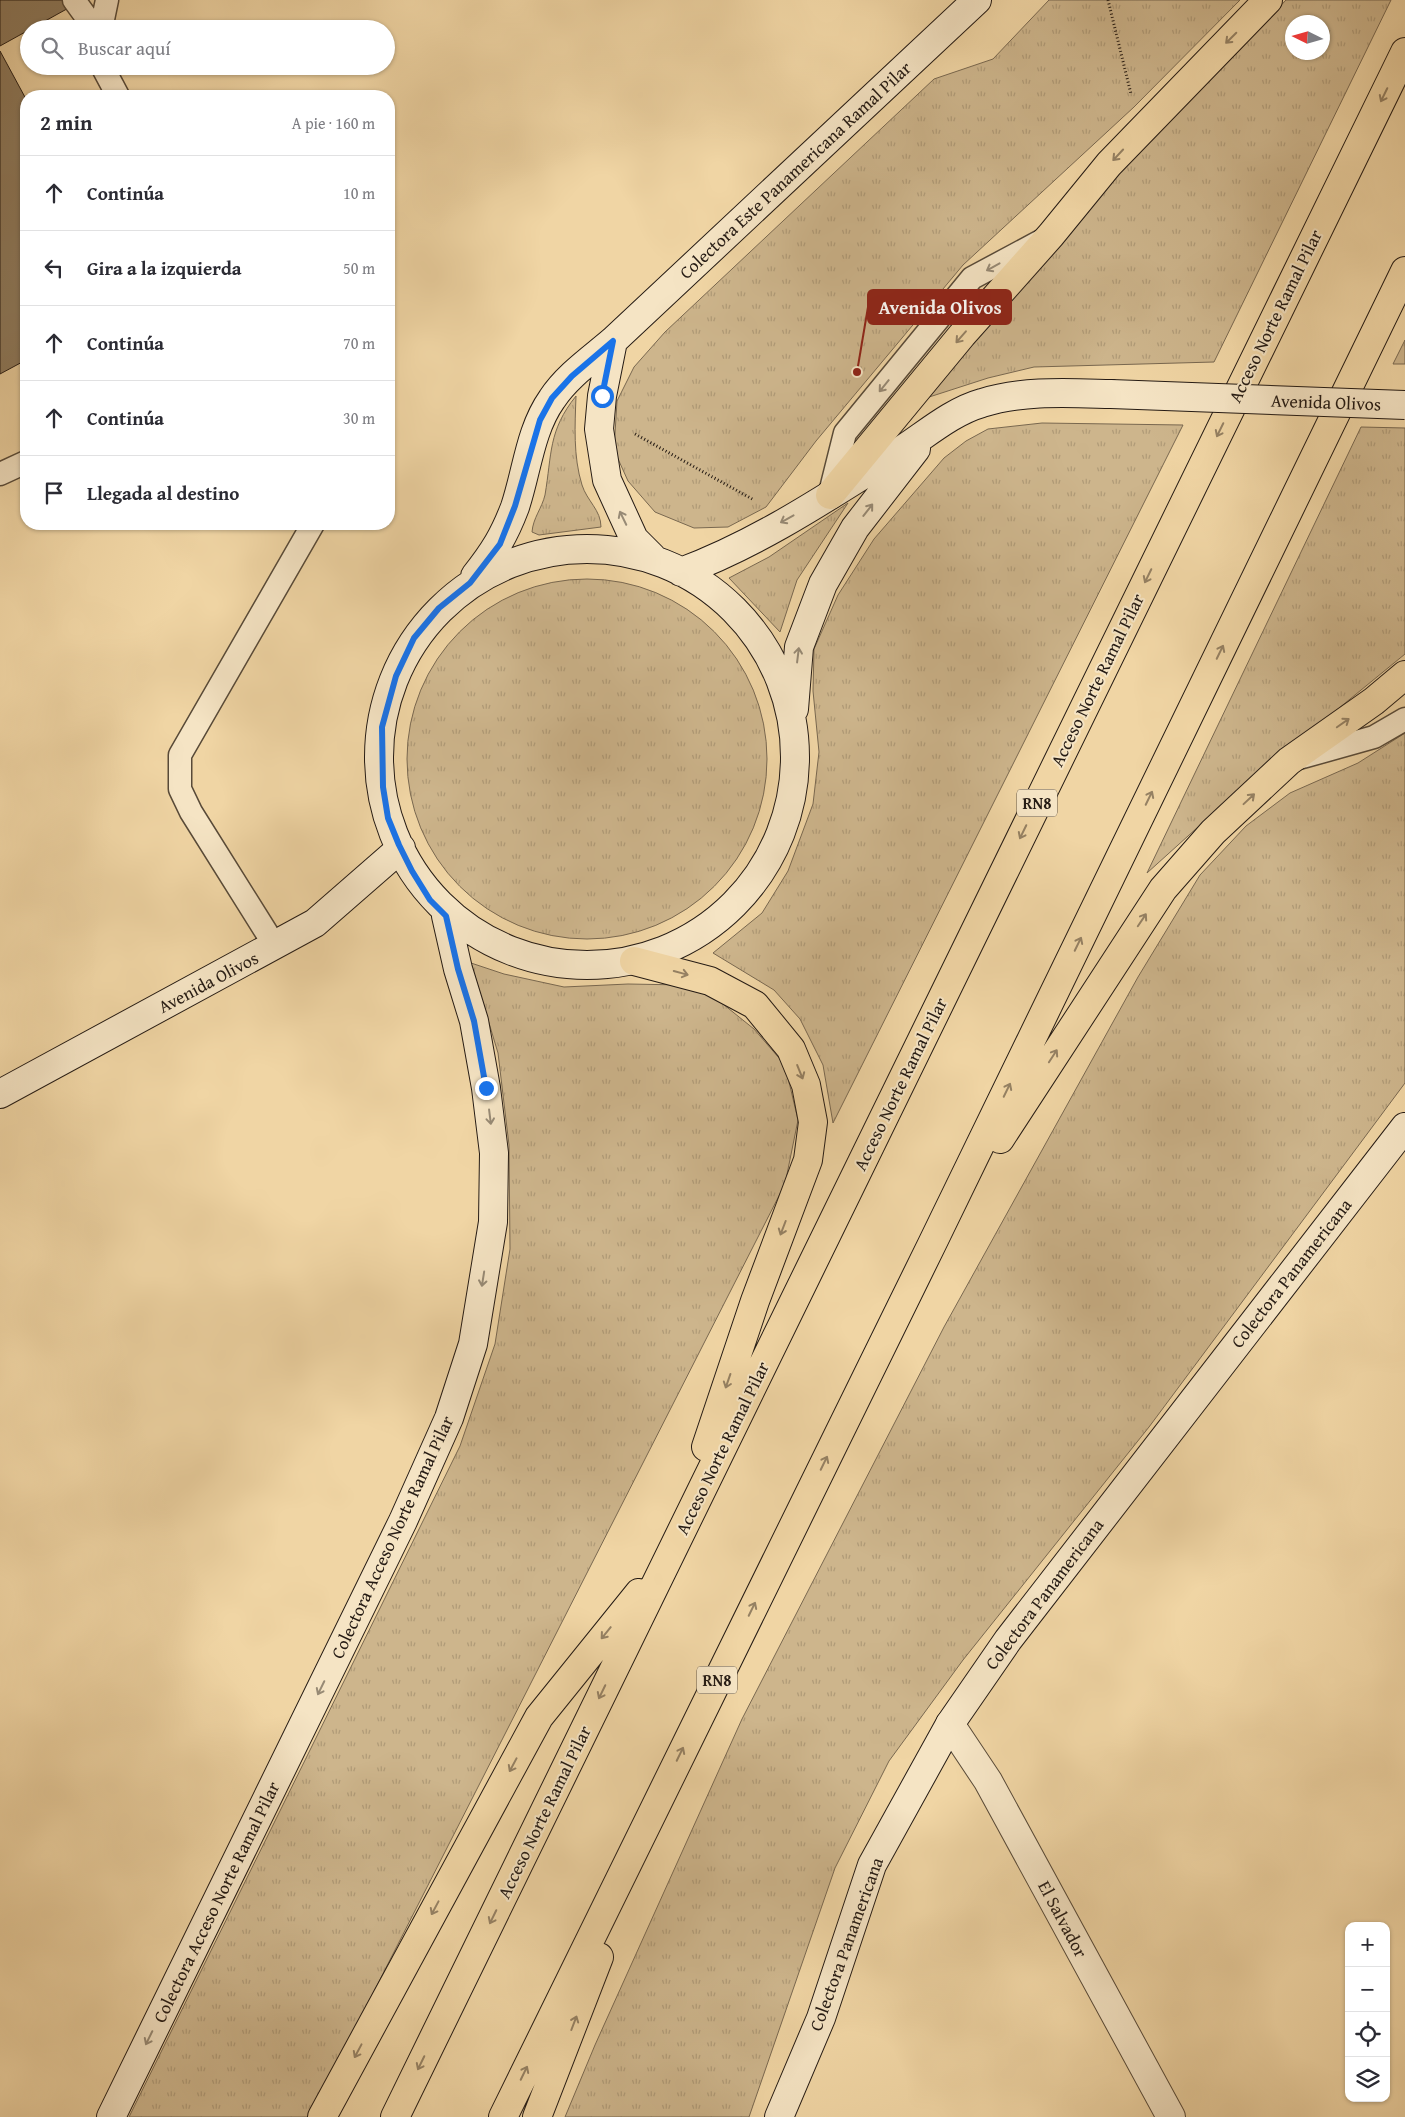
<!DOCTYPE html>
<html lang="es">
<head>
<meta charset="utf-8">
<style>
	:root { --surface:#fff; --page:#f7f7f7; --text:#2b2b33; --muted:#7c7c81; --line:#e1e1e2 }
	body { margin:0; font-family:"Gentium Book Plus",serif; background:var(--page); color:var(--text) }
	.controls { position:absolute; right:15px; bottom:15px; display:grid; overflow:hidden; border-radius:10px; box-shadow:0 1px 4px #0004 }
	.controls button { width:45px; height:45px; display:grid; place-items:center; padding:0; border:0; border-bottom:1px solid var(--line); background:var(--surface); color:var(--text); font:25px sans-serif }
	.compass { position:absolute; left:1285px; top:15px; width:45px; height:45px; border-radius:50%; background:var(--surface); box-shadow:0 1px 4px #0004; rotate:275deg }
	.stop { position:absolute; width:15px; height:15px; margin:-11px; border:4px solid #1a73e8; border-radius:50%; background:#fff }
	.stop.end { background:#1a73e8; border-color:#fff; box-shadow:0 1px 5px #0008 }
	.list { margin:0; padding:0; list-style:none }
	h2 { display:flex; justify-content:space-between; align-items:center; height:65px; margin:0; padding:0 20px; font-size:21px }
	h2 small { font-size:16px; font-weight:400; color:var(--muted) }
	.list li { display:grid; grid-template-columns:32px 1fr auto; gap:15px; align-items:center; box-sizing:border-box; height:75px; padding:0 20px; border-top:1px solid var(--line) }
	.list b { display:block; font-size:19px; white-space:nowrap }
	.list em { font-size:16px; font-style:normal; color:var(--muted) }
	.icon { flex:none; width:28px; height:28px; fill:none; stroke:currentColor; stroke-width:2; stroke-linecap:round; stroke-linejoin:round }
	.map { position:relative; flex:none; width:1405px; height:2117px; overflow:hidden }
	.search { position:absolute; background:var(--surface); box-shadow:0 1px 4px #0004; left:20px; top:20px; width:375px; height:55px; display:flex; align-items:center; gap:12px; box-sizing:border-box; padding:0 18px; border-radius:28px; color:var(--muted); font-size:19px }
	.panel { position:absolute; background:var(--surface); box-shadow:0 1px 4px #0004; left:20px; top:90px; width:375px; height:440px; border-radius:20px }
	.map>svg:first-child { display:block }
	.grass { fill:url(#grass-tufts); stroke:#796850; fill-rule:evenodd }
	.building { fill:#8f7c5f; stroke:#251b14 }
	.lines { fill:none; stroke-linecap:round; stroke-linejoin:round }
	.lane-casing { stroke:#584a38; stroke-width:25 }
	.street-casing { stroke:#584a38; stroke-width:30 }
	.secondary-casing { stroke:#251b14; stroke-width:30 }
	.highway-casing { stroke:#251b14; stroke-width:30 }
	.path { stroke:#251b14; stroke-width:3; stroke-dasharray:1 2.5; stroke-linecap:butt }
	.lane { stroke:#f5e4c4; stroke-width:22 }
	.street { stroke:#f5e4c4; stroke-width:28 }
	.secondary { stroke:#f5e4c4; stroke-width:28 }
	.highway { stroke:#f0d5a4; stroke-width:28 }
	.secondary-bridge-casing { stroke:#251b14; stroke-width:30; stroke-linecap:butt }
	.secondary-bridge { stroke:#f5e4c4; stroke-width:28 }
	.oneway { stroke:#958163 }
	.oneway2 { stroke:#978a75 }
	.route { stroke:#1a73e8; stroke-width:6 }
	.labels { text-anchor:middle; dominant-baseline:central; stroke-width:4; stroke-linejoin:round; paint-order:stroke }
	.shield { fill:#f5e4c4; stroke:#635749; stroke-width:1 }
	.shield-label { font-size:16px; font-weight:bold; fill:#251b14 }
	.street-label { font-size:18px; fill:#251b14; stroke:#f5e4c4 }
	.leader { fill:none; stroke:#8f2418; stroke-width:2 }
	.callout-dot { fill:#8f2418; stroke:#f5e4c4; stroke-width:2 }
	.callout { fill:#8f2418; stroke:#8f2418; stroke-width:2 }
	.callout-label { font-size:19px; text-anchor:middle; font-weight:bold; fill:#fff }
</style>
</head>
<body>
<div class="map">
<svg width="1405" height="2117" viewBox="0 0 1405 2117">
	<defs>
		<pattern id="grass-tufts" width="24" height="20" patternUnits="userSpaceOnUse" patternTransform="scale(1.25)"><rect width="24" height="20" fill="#cdb58c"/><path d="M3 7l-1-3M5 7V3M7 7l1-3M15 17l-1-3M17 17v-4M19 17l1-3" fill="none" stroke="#b09b78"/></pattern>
	</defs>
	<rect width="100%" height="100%" fill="#f0d5a4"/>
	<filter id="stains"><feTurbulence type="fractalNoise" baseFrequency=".004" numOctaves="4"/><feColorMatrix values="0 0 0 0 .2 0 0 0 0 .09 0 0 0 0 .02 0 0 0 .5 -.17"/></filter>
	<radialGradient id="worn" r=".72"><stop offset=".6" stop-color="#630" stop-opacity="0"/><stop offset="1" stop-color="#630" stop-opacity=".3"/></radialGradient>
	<path class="grass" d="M 1049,0 L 1240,0 L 1134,107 L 963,265 L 816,441 L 766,507 L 728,527 L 694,528 L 655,512 L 628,481 L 614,450 L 617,401 L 634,367 L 665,332 L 934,79 L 993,59 Z
		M 1286,0 L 1391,0 L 1214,362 L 1034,367 L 988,378 L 923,399 L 993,321 L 1128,156 L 1232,58 ZM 1292,22 L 1322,22 L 1322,52 L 1292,52 Z
		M 1405,340 L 1405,364 L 1393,364 Z
		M 576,396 C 575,425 573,456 582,485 C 587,501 601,510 601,527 L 539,535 L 532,532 C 533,518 542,508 545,495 C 552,454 548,431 576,396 Z
		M 1042,423 L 1183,425 L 833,1123 L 823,1065 L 800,1019 L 774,990 L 713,953 L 762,913 L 788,871 L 813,804 L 819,752 L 813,691 L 814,649 L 838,595 L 874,539 L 944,458 L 966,441 L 988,429 Z
		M 1361,427 L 1405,428 L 1405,654 L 1239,790 L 1147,873 Z
		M 848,503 L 797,580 L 780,632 L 729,578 L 769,557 Z
		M407 759a180 180 0 1 1 360 0a180 180 0 1 1-360 0Z
		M 1405,733 L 1405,1083 L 1149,1427 L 963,1660 L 889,1761 L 835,1868 L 749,2117 L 565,2117 L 595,2045 L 742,1719 L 944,1327 L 1138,977 L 1200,875 L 1246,826 L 1290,793 L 1358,763 Z
		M 471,963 L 504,974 L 564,987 L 628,984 L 684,985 L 718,1000 L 754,1029 L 785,1065 L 798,1120 L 785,1184 L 310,2117 L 129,2117 L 460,1446 L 495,1344 L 510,1249 L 509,1145 L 498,1053 Z"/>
	<path class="building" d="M 0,0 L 83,0 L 0,46 Z
		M 0,51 L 26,99 L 26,360 L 0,374 Z"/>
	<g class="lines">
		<defs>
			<path id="lane" d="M 74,0 L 95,29
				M 101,29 L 107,0
				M 102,66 L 118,96
				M 0,474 L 26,462
				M 830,493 L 845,433 L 972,278 L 1041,241
				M 1299,758 L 1374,737 L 1405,719
				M 275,946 L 191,812 L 180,789 L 180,755 L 313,524"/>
			<path id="street" d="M 950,1724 L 988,1781 L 1171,2117"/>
			<path id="secondary" d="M 613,341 L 602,396 L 599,429 L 607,480 L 634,539 L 652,557
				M379 757a208 208 0 1 1 416 0a208 208 0 1 1-416 0Z
				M 681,572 C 757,544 826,498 894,455 C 922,438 950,412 982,403 C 1023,390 1069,393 1111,394
				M 475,576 C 494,552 504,536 515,507 C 527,471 530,430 552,399 C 567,376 592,359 613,341 L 977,0
				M 794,709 L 799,647 L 823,584 L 855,528 L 916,449
				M 0,1094 L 315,923 L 401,848
				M 111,2117 L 403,1521 L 449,1418 L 473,1344 L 493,1222 L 494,1153 L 486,1088 L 474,1021 L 458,969 L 446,916
				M 779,2117 L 821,2018 L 872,1865 L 950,1724 L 1008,1640 L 1405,1127"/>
			<path id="highway" d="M 830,495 L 962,335 L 1051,235 L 1109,164 L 1268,0
				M 634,961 L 710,981 L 755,1005 L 791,1049 L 806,1085 L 813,1122 L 808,1160 L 755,1301 L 706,1447
				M 1000,1139 L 1163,889 L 1213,832 L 1289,761 L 1374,701 L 1405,675
				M 322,2117 L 539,1717 L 639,1593
				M 395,2117 L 1405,52
				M 503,2117 L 932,1244 L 1405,271
				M 537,2117 L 599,1957"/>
		</defs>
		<use href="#lane" class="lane-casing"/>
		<use href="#street" class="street-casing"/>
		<use href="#secondary" class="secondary-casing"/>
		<use href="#highway" class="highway-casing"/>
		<path class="path" d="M 1108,0 L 1131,94
			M 635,434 L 754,500"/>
		<use href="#lane" class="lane"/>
		<use href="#street" class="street"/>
		<use href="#secondary" class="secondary"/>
		<use href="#highway" class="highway"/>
		<defs>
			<path id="secondary-bridge" d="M 1111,394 L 1405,405"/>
		</defs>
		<use href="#secondary-bridge" class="secondary-bridge-casing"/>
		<use href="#secondary-bridge" class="secondary-bridge"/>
	</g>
	<defs><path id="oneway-shaft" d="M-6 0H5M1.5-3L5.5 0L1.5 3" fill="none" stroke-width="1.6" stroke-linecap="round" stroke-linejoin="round" transform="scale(1.25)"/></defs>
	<g class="oneway">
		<use href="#oneway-shaft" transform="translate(1231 38) rotate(135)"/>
		<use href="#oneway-shaft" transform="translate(1384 95) rotate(116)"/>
		<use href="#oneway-shaft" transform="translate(1118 155) rotate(133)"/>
		<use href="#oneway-shaft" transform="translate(961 337) rotate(131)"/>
		<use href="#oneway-shaft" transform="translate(1220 430) rotate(116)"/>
		<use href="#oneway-shaft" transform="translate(1148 576) rotate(116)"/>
		<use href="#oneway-shaft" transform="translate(1220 652) rotate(-64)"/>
		<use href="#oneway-shaft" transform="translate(1343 723) rotate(-35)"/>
		<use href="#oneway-shaft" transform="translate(1149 798) rotate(-64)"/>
		<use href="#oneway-shaft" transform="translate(1249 799) rotate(-43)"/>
		<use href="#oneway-shaft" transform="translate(1023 832) rotate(116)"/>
		<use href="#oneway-shaft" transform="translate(1142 920) rotate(-56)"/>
		<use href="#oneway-shaft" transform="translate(1078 944) rotate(-64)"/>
		<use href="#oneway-shaft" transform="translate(681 973) rotate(15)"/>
		<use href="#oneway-shaft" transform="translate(1053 1056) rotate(-57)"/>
		<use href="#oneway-shaft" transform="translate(800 1072) rotate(68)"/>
		<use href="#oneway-shaft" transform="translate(1007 1090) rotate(-64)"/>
		<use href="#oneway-shaft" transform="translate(783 1228) rotate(111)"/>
		<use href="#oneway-shaft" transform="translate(728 1381) rotate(109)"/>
		<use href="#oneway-shaft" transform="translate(824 1463) rotate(-64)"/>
		<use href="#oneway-shaft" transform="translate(752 1609) rotate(-64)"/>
		<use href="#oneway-shaft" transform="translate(606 1633) rotate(129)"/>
		<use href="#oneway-shaft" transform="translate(602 1692) rotate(116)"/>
		<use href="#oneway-shaft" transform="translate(680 1754) rotate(-64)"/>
		<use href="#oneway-shaft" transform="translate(513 1765) rotate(118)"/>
		<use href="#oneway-shaft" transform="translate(435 1908) rotate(118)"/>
		<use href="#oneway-shaft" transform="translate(493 1917) rotate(116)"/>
		<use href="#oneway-shaft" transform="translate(574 2023) rotate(-69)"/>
		<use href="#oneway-shaft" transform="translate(358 2051) rotate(118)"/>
		<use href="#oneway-shaft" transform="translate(421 2063) rotate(116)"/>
		<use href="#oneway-shaft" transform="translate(524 2073) rotate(-64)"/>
	</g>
	<g class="oneway2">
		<use href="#oneway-shaft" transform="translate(993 267) rotate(151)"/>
		<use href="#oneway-shaft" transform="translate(884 386) rotate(129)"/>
		<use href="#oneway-shaft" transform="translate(868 510) rotate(-52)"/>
		<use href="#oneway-shaft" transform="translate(623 518) rotate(-116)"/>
		<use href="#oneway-shaft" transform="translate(787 519) rotate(151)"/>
		<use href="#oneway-shaft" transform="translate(798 655) rotate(-83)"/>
		<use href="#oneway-shaft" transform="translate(490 1117) rotate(83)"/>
		<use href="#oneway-shaft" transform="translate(483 1279) rotate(99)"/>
		<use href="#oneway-shaft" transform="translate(321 1688) rotate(116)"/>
		<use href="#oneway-shaft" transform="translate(149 2038) rotate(116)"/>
	</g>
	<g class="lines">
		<path class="route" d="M 486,1088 L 474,1021 L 458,969 L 446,916 L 430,900 L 412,871 L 399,845 L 388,818 L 383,787 L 382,727 L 396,676 L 414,638 L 439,608 L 470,583 L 500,544 L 515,506 L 540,420 L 552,398 L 572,376 L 613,341 L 602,396"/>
	</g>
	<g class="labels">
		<g class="shield">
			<rect x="1017" y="789.5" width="40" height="27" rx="4"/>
			<rect x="697" y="1666.5" width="40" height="27" rx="4"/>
		</g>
		<g class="shield-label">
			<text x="1037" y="803">RN8</text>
			<text x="717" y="1680">RN8</text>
		</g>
		<g class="street-label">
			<text transform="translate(795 170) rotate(-43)">Colectora Este Panamericana Ramal Pilar</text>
			<text transform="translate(1275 316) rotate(-64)">Acceso Norte Ramal Pilar</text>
			<text transform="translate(1326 402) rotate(2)">Avenida Olivos</text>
			<text transform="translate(1097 680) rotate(-64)">Acceso Norte Ramal Pilar</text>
			<text transform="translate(208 982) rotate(-28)">Avenida Olivos</text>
			<text transform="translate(900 1084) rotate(-64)">Acceso Norte Ramal Pilar</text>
			<text transform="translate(1291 1273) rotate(-52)">Colectora Panamericana</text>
			<text transform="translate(722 1448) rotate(-64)">Acceso Norte Ramal Pilar</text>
			<text transform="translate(392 1537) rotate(-65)">Colectora Acceso Norte Ramal Pilar</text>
			<text transform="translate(1044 1594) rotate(-53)">Colectora Panamericana</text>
			<text transform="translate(544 1812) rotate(-64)">Acceso Norte Ramal Pilar</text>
			<text transform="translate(216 1902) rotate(-64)">Colectora Acceso Norte Ramal Pilar</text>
			<text transform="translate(1063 1919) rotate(62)">El Salvador</text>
			<text transform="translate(846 1944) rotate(-70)">Colectora Panamericana</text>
		</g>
	</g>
	<path class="leader" d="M857 372L868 307"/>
	<circle class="callout-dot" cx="857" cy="372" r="5"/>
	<rect class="callout" x="868" y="290" width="143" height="34" rx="5"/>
	<g class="callout-label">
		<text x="940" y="314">Avenida Olivos</text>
	</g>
	<rect width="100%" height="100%" filter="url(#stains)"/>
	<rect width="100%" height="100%" fill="url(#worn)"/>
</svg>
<div class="controls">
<button>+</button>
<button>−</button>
<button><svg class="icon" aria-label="locate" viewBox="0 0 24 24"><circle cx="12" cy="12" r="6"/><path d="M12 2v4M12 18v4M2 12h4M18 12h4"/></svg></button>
<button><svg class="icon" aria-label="layers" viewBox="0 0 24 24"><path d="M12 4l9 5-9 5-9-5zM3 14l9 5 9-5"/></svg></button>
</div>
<svg class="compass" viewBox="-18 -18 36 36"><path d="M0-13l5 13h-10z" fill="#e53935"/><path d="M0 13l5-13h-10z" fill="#7c7c81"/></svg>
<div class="stop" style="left:602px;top:396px"></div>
<div class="stop end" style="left:486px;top:1088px"></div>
<div class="search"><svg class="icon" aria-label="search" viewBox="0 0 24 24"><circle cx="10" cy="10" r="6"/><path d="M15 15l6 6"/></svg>Buscar aquí</div>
<section class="panel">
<h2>2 min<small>A pie · 160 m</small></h2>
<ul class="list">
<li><svg class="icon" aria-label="ahead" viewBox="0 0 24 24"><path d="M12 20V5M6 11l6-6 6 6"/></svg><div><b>Continúa</b></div><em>10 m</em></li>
<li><svg class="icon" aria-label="left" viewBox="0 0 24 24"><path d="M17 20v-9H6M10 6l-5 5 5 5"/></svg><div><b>Gira a la izquierda</b></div><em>50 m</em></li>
<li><svg class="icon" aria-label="ahead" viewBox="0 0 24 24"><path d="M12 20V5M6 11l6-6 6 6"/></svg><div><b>Continúa</b></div><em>70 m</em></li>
<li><svg class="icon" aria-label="ahead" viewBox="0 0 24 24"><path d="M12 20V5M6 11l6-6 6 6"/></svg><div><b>Continúa</b></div><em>30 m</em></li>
<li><svg class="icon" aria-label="arrive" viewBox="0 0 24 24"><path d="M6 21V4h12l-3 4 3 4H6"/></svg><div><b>Llegada al destino</b></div></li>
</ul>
</section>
</div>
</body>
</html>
